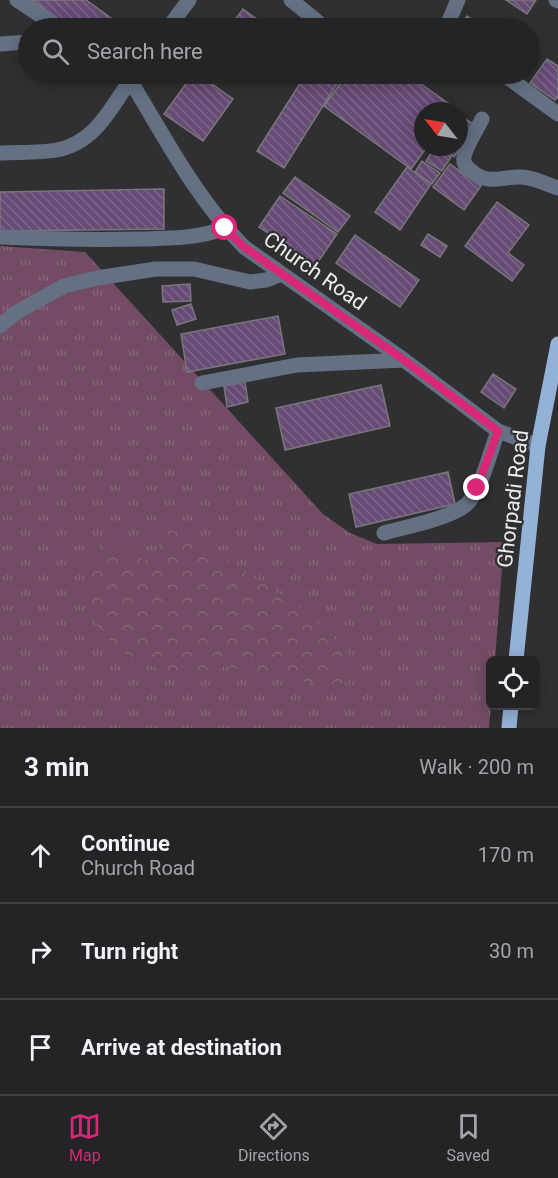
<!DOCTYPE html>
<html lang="en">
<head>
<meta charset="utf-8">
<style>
	:root { --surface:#242426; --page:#2c2c2e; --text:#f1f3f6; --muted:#a3a4a7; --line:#414143; --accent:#db2777 }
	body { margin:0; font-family:Roboto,sans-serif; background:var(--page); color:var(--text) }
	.controls { position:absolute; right:18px; bottom:18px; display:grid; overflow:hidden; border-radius:9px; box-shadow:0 3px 15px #0003 }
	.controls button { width:54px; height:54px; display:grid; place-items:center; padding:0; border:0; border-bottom:2px solid var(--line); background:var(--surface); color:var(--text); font:30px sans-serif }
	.compass { position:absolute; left:414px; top:102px; width:54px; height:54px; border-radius:50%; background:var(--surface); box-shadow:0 3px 15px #0003; rotate:301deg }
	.stop { position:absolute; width:18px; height:18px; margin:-14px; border:4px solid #db2777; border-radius:50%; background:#fff }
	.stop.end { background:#db2777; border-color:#fff; box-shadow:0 2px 6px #0008 }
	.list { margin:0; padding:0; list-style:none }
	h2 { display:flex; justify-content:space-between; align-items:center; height:78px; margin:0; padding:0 24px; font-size:26px }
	h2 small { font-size:20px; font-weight:400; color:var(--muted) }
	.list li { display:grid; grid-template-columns:39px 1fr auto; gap:18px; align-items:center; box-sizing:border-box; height:96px; padding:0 24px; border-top:2px solid var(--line) }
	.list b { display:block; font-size:22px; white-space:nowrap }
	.list p { margin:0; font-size:20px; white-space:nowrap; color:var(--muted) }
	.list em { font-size:20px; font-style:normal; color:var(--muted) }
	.icon { flex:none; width:33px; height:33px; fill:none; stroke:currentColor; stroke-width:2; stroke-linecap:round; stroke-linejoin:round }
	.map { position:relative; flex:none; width:558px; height:728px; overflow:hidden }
	.search { position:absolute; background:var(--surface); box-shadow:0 3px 15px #0003; left:18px; right:18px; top:18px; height:66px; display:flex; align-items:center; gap:15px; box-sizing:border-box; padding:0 21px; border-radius:33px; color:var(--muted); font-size:22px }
	.sheet { height:366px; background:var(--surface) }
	nav { display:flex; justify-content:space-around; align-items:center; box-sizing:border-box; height:84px; border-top:2px solid var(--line); background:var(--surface); font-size:16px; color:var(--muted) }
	nav a { display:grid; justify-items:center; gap:3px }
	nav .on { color:var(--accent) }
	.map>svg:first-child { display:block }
	.grass { fill:url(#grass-tufts) }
	.forest { fill:url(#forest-crowns) }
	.building { fill:url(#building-back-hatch); stroke:#79777a; stroke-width:1.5 }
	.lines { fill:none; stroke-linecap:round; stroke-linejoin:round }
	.minor { stroke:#637183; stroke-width:15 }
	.major { stroke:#94b1d6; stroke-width:15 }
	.route { stroke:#db2777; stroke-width:8 }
	.labels { text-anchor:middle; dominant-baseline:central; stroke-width:4.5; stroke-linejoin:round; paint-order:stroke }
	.street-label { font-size:21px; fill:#ededef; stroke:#303033 }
</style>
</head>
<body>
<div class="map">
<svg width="558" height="728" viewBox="0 0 558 728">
	<defs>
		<pattern id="grass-tufts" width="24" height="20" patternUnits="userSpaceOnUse" patternTransform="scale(1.5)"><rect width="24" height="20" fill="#734b64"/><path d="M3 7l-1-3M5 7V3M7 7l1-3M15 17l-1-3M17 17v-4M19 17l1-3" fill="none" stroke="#87657a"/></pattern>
		<pattern id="forest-crowns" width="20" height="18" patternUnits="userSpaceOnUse" patternTransform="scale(1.5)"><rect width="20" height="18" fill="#734b64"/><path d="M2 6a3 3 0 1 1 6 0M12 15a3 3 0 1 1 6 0" fill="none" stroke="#87657a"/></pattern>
		<pattern id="building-back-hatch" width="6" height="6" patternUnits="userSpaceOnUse" patternTransform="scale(1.5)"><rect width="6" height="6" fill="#664b75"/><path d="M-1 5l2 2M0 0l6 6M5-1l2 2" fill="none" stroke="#7c6589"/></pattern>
	</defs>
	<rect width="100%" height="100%" fill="#303033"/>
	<path class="grass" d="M 0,246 L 85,252 L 323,514 L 350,533 L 377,544 L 504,542 L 495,660 L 490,660 L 491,706 L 489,728 L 0,728 Z"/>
	<path class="forest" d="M 165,530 L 177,532 L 221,556 L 301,608 L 332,636 L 349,656 L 347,681 L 329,689 L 293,679 L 225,666 L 199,683 L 132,659 L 98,630 L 87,583 L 93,556 L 98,546 L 109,539 C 123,547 134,557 149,561 L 159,545 Z"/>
	<path class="building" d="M 32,0 L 86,0 L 125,28 L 71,28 Z
		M 506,0 L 536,0 L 527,14 Z
		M 243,9 L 269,28 L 229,28 Z
		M 467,16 L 485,28 L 458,28 Z
		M 547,59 L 558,66 L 558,97 L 555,100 L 530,83 Z
		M 193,74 L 198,74 L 233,99 L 203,141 L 164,114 Z
		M 306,74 L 343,74 L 284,168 L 257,151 Z
		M 347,74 L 407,74 L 455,108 L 452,111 L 423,111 L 423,147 L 427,147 L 411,169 L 324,106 Z
		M 459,115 L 476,126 L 454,157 L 440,147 L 459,147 Z
		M 435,147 L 451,157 L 442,171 L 426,161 Z
		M 422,161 L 440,173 L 432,184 L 415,172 Z
		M 450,164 L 481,186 L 464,210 L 433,187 Z
		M 407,167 L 431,184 L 400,230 L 375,212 Z
		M 295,177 L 350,216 L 338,232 L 283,193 Z
		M 164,189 L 164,229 L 0,231 L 0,192 Z
		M 280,196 L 337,234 L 316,265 L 259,227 Z
		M 497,202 L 529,225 L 508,253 L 524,265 L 512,281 L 465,246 Z
		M 428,234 L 447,246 L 440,257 L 421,245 Z
		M 355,235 L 419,280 L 400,307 L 336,263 Z
		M 190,284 L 191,301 L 163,302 L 162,286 Z
		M 191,304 L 196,319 L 177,325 L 172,310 Z
		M 278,316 L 285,354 L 187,372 L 181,334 Z
		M 493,374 L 516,389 L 504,408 L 481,392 Z
		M 245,382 L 248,402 L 227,407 L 224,386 Z
		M 381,385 L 390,426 L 285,450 L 276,408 Z
		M 448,472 L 455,504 L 356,527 L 349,494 Z"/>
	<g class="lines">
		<path class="minor" d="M 17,0 L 59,28
			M 291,0 L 318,22
			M 556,0 L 558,1
			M 168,28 L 189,0
			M 448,28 L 448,23 L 458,0
			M 0,44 L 28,42
			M 123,74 L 130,80 C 165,138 196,198 244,247 L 404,360 L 498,431 L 538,446
			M 503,74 L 558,114
			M 482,119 C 477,130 466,145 464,157 C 463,162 465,166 469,169 C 489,187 500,176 522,177 C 535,178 546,184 558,188
			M 0,153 C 16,152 41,153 57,150 C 98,142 112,104 135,74
			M 0,237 C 46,239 92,240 139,239 C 169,238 197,239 225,228
			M 0,326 L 17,312 L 64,286 L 97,278 L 156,269 L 194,269 L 250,282 L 266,280 L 282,274
			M 202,383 L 297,365 L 404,360
			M 384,533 C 405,527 452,518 467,504 C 481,490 491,450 498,431"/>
		<path class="major" d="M 516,660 L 538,446 L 558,344
			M 509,728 L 511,706"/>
	</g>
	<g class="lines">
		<path class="route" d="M 225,228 L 244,247 L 404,360 L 498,431 L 477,488"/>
	</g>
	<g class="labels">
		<g class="street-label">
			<text transform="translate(315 271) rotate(35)">Church Road</text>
			<text transform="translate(513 499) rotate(-83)">Ghorpadi Road</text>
		</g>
	</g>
</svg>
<div class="controls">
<button><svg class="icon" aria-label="locate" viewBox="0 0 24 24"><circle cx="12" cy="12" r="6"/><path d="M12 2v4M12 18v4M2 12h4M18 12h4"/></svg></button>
</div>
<svg class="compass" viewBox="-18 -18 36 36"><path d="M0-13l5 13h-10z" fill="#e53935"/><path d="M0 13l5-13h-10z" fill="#a3a4a7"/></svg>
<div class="stop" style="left:225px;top:228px"></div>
<div class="stop end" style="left:477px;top:488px"></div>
<div class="search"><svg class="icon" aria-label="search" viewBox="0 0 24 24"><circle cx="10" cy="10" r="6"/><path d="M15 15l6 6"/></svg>Search here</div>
</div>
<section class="sheet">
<h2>3 min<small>Walk · 200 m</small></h2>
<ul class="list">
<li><svg class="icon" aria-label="ahead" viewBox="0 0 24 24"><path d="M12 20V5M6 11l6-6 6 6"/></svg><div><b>Continue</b><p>Church Road</p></div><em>170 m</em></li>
<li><svg class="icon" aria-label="right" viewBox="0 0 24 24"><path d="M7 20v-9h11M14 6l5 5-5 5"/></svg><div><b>Turn right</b></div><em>30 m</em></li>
<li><svg class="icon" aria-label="arrive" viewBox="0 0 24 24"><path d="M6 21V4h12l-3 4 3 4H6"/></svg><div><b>Arrive at destination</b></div></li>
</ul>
</section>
<nav>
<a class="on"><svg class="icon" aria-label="map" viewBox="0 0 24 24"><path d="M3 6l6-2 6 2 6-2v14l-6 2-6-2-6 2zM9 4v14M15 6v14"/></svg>Map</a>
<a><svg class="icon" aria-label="directions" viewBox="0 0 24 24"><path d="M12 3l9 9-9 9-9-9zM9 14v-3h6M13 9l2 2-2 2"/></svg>Directions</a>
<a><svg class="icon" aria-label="saved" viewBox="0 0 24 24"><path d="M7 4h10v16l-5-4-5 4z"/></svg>Saved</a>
</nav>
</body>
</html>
